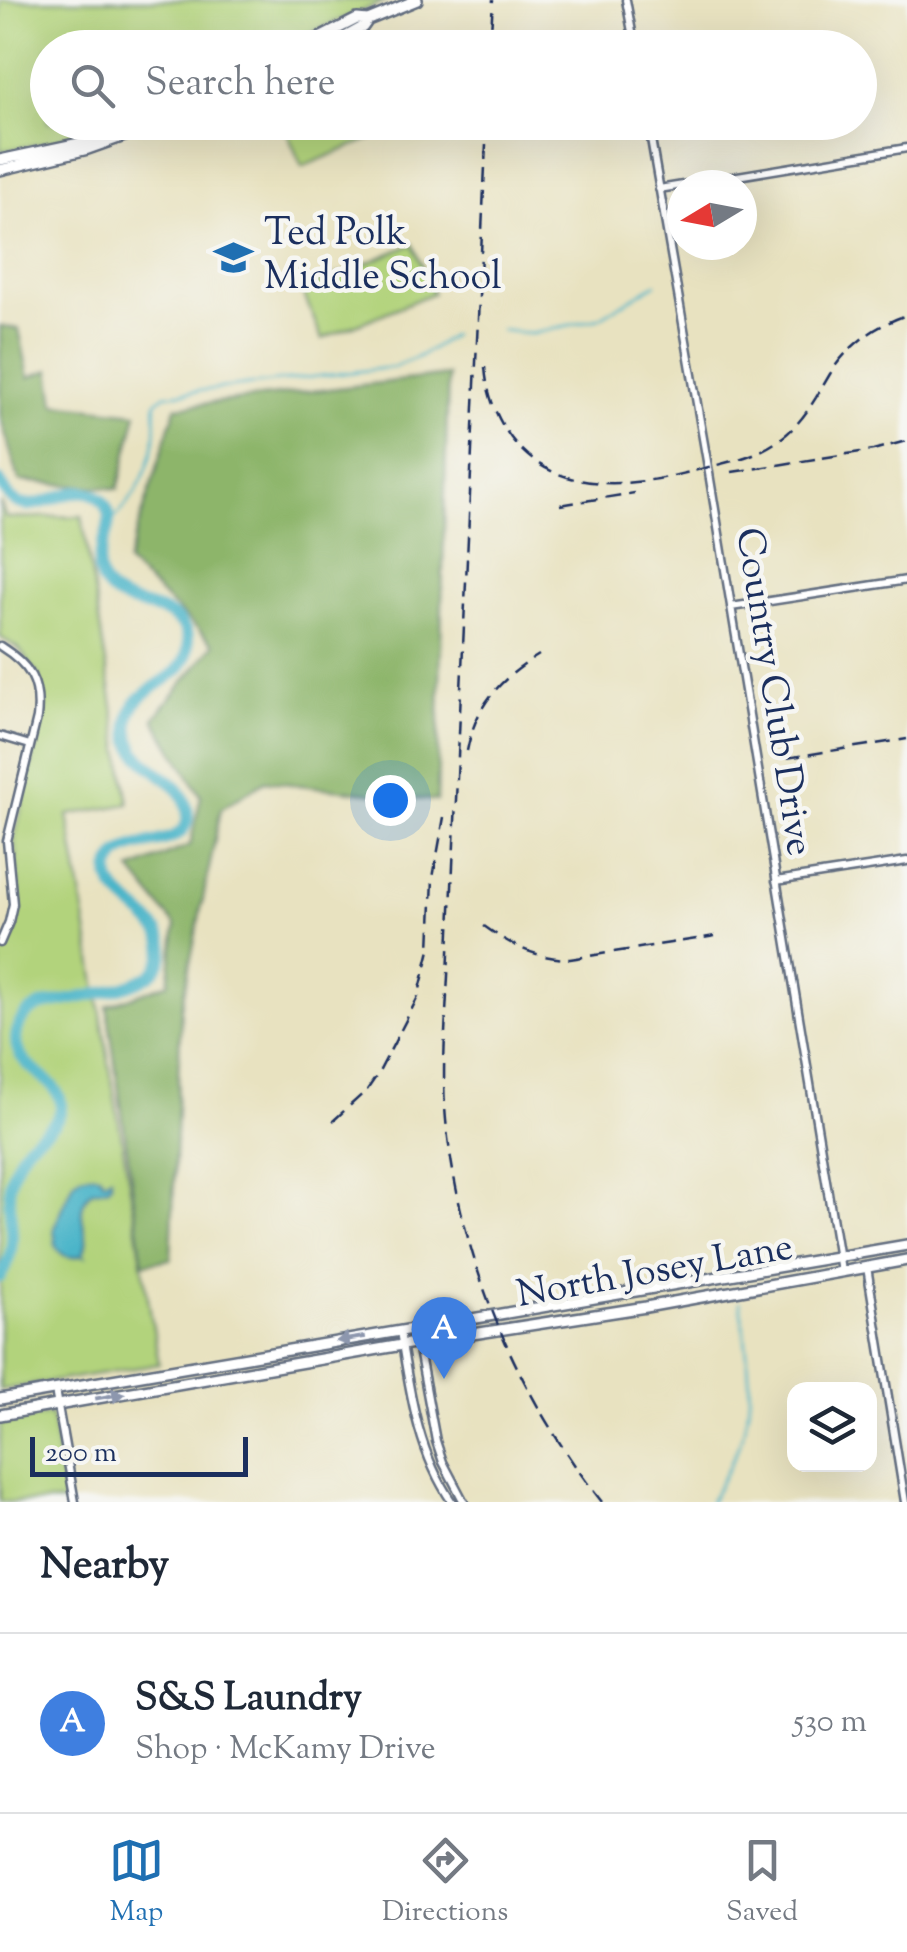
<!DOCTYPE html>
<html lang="en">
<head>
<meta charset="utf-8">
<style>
	:root { --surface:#fff; --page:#f2f2f3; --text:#1f2937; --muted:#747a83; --line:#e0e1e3; --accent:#1f6fb2 }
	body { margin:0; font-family:"Sorts Mill Goudy",serif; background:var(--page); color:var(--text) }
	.controls { position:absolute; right:30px; bottom:30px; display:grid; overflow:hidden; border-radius:20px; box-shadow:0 10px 40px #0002 }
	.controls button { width:90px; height:90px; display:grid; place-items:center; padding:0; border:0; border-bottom:2px solid var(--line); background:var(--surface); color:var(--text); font:50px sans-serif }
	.compass { position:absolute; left:667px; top:170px; width:90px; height:90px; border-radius:50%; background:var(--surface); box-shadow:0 10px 40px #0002; rotate:260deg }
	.scale { position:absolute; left:30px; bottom:25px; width:218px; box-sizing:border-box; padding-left:10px; border:5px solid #1b2f5e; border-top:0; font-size:28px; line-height:35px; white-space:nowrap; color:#1b2f5e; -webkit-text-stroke:8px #f6f6f2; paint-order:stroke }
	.you { position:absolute; left:390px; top:800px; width:35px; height:35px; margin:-25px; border:8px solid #fff; border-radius:50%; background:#1a73e8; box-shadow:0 0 0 15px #1a73e833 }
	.badge { display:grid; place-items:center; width:65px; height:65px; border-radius:50%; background:var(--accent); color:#fff; font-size:32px; font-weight:700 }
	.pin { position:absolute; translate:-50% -82px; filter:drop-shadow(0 2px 5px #0008) }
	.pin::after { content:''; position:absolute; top:52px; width:35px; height:30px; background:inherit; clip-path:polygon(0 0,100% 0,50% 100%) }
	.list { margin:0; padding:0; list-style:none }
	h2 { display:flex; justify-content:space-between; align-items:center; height:130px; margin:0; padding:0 40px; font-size:42px }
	h2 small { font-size:32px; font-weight:400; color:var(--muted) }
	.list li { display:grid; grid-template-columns:65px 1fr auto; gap:30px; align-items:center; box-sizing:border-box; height:180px; padding:0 40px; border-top:2px solid var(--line) }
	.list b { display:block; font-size:38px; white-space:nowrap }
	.list p { margin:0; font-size:32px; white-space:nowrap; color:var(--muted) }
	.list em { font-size:32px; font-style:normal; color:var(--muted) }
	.icon { flex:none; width:55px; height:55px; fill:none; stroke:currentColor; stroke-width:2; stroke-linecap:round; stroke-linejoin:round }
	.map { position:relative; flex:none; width:907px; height:1502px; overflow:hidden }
	.search { position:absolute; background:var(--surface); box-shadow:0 10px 40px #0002; left:30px; right:30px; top:30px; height:110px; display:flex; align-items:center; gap:25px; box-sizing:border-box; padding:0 35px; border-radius:55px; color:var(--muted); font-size:38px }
	.sheet { height:310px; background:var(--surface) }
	nav { display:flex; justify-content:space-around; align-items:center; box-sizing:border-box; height:140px; border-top:2px solid var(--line); background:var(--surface); font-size:28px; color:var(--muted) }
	nav a { display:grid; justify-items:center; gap:5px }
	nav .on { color:var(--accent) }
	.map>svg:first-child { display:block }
	.green { fill:#b2d37b; stroke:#66816c; stroke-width:2.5 }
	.forest { fill:#8db56b; stroke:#547264; stroke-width:2.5 }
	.water { fill:#4cb5c9; stroke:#347294; stroke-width:2.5 }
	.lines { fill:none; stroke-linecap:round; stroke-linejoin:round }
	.stream { stroke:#4cb5c9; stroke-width:2.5 }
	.river { stroke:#4cb5c9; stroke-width:12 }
	.street-casing { stroke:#636e80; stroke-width:11 }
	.secondary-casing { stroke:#636e80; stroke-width:14 }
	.street { stroke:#fff; stroke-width:6 }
	.secondary { stroke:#fff; stroke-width:9 }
	.rail { stroke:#1b2f5e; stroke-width:2.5; stroke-dasharray:15 8; stroke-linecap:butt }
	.oneway { fill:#8d97ae }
	.labels { text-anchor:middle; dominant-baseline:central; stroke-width:9; stroke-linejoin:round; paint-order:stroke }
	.poi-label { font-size:38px; fill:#1b2f5e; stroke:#f6f6f2; text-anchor:start }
	.street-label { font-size:38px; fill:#1b2f5e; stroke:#f6f6f2 }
</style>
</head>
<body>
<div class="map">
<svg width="907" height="1502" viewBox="0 0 907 1502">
	<rect width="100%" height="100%" fill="#f6f6f2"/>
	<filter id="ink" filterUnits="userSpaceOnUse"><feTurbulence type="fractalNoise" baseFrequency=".01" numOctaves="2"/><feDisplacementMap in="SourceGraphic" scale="20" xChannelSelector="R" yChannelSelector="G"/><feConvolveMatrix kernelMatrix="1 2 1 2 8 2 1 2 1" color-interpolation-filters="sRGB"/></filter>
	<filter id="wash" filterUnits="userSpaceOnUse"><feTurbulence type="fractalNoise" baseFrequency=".0048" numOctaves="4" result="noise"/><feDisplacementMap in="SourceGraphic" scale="40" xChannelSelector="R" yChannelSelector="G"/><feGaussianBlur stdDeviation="2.25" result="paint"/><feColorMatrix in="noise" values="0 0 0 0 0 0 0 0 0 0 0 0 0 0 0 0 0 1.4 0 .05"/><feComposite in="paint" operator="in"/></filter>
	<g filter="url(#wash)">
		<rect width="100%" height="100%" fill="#e8e2c0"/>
		<path class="green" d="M 0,0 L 388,0 L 277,47 L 48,48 L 48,122 L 108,123 C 74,137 37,146 0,151 Z
			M 283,123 L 409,123 L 302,167 Z
			M 413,244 L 433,293 L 322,339 L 302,290 Z
			M 0,502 L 6,518 L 82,516 L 129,804 L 68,815 L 159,1364 L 0,1390 L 0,956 L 14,934 L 20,904 L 14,839 L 45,707 L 38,675 L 19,649 L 0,637 Z
			M 51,1414 L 65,1502 L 0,1502 L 0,1424 Z"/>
		<path class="forest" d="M 0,326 L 19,329 L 29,377 L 50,370 L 55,404 L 137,413 L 118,489 L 19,481 L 0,416 Z
			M 448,375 L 437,801 L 265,781 L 221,809 L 181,1008 L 171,1259 L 143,1264 L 107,1006 L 168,983 L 176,926 L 131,870 L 190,845 L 201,796 L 154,719 L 214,644 L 127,563 L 176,407 Z"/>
		<path class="water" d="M 90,1174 L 99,1175 L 104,1181 L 111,1177 L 111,1184 L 109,1187 L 91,1191 C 69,1216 95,1232 83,1253 L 85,1256 L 81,1255 C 72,1259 61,1257 56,1246 L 54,1228 L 74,1182 L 81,1176 Z"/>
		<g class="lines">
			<path class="stream" d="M 501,330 L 532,334 L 599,318 L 656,284
				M 110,523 C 133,501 148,475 154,443 C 157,429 154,415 156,402 L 165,395 L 394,367 L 420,356 L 453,335
				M 710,1502 C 722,1479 737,1455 744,1429 C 756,1389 745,1343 740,1302"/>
			<path class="river" d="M 0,481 C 24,538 68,473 98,497 C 128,521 86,552 103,582 C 118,610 162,601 181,624 C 186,630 188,638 188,646 C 187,684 133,683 129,720 C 124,769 177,771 186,804 C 199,852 135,835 117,856 C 79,899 191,916 157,968 C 142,990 70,999 43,1005 C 33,1009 25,1013 20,1023 C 0,1068 61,1074 61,1105 C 62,1124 39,1133 28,1145 C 21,1152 17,1163 13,1172 C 0,1209 26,1237 0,1277"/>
		</g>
	</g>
	<g filter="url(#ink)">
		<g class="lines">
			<defs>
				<path id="street" d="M 626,0 L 635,48
					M 648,122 L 708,467 L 841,1271
					M 659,189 L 907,148
					M 731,607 L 907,580
					M 0,646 C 30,665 41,682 37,718 L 7,841 L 13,904 L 9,922 L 0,943
					M 0,736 L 30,745
					M 776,881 L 907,861
					M 867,1267 L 905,1502
					M 415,1328 L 436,1441 L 443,1462 L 464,1502
					M 400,1331 C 410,1391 417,1451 452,1502
					M 55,1390 L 75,1502"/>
				<path id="secondary" d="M 300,48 L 357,19 L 368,20
					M 325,48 L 363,27 L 368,20 L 417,0
					M 0,160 L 84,142 L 139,122
					M 0,170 L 88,149 L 164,122
					M 0,1399 L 907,1245
					M 0,1415 L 402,1345 L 646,1307 L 907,1260"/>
			</defs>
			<use href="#street" class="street-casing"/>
			<use href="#secondary" class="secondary-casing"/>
			<use href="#street" class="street"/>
			<use href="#secondary" class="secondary"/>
			<path class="rail" d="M 490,48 L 493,0
				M 487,122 L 449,953 C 447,1009 441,1065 446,1120 C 460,1260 516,1393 602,1502
				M 485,367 C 487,393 495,416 511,438 C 557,498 635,487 701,469 C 728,462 756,457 779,440 C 803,423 815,399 830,374 C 847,346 876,325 907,315
				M 732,472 L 873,450 L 906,441
				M 560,505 L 634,493
				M 467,751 C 476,704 500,679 539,655
				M 786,758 L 907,739
				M 484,926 C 512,946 535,958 570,959 L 715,936
				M 333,1121 L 367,1090 L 378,1074 L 418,997 L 430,950 L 433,878 L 444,817"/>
		</g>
		<defs><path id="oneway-solid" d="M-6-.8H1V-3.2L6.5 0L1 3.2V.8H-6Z" transform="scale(2.5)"/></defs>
		<g class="oneway">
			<use href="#oneway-solid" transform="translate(351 1339) rotate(171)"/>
			<use href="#oneway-solid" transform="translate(110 1396) rotate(-10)"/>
		</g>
	</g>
	<defs>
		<symbol id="school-bare" viewBox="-9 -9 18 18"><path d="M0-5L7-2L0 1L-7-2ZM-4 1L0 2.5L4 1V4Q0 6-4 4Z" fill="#1f6fb2" stroke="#f6f6f2" stroke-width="2.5" paint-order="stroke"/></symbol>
	</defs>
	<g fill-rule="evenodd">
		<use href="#school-bare" x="206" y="230" width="55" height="55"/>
	</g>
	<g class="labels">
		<g class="poi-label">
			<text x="264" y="235">Ted Polk<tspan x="264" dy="44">Middle School</tspan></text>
		</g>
		<g class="street-label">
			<text transform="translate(772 692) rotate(81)">Country Club Drive</text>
			<text transform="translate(655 1273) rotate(-10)">North Josey Lane</text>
		</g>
	</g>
</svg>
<div class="controls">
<button><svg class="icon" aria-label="layers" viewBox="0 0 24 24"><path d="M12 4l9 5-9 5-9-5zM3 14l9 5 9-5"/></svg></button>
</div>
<svg class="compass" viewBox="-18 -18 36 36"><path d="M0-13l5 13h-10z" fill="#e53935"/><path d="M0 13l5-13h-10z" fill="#747a83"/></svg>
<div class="scale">200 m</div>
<div class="you"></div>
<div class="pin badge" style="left:444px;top:1379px;background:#3f7fe0">A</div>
<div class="search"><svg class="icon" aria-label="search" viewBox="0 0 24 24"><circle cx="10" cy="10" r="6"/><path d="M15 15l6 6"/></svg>Search here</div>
</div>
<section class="sheet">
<h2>Nearby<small></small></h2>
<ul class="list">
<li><span class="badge" style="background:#3f7fe0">A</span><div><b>S&amp;S Laundry</b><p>Shop · McKamy Drive</p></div><em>530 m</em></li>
</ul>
</section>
<nav>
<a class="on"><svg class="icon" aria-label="map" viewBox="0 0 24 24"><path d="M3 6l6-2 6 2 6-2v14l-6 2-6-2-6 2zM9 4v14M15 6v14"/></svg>Map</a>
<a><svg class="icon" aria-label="directions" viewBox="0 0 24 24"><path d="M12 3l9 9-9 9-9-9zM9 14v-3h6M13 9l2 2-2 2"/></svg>Directions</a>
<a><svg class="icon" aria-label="saved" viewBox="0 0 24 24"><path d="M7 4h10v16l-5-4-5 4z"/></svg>Saved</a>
</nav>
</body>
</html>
